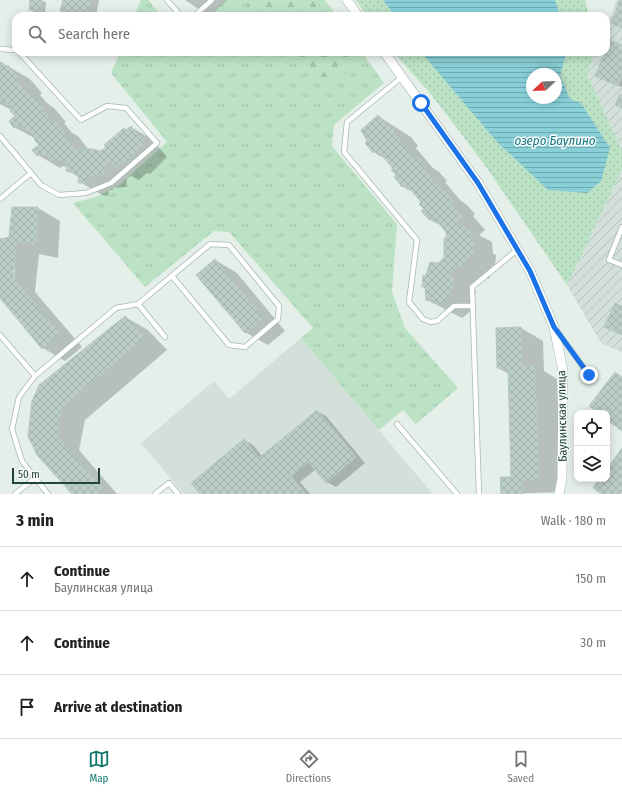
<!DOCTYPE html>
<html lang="en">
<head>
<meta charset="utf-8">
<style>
	:root { --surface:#fff; --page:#f6f6f6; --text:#202124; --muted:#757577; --line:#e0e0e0; --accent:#0f766e }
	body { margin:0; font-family:"Fira Sans Condensed",sans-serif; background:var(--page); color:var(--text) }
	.controls { position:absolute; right:12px; bottom:12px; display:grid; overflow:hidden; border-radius:8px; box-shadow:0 2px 10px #0003 }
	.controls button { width:36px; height:36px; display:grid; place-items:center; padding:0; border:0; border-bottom:1px solid var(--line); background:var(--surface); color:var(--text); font:20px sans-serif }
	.compass { position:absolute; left:526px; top:68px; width:36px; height:36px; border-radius:50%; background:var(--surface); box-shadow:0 2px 10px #0003; rotate:247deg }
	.scale { position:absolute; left:12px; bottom:10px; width:88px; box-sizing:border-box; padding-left:4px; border:2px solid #224338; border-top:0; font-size:11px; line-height:14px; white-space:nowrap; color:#224338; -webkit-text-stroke:3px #f6fbf8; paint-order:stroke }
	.stop { position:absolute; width:12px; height:12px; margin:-9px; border:3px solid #1a73e8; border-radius:50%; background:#fff }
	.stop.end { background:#1a73e8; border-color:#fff; box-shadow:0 1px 4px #0008 }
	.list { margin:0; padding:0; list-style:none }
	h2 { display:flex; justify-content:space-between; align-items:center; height:52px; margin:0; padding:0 16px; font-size:17px }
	h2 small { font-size:13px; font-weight:400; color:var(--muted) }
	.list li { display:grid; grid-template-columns:26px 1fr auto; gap:12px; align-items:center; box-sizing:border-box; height:64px; padding:0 16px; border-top:1px solid var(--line) }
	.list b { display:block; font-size:15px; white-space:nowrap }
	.list p { margin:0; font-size:13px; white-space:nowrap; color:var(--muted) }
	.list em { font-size:13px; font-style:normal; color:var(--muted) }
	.icon { flex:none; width:22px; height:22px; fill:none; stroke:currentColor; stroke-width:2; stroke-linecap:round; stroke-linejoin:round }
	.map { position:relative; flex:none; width:622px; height:494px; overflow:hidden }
	.search { position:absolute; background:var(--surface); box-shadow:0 2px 10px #0003; left:12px; right:12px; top:12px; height:44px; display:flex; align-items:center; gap:10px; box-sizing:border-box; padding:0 14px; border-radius:12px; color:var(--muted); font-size:15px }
	.sheet { height:244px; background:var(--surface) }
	nav { display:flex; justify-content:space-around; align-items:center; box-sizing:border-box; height:56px; border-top:1px solid var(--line); background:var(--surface); font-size:11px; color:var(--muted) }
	nav a { display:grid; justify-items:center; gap:2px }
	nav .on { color:var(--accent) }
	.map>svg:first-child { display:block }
	.built { fill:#d3dfd9 }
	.industrial { fill:url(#industrial-furrows) }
	.grass { fill:url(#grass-tufts) }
	.forest { fill:url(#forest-firs) }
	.park { fill:url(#park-dots); fill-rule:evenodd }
	.water { fill:url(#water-rules); fill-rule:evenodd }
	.shadow { fill:#0003; fill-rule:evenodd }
	.building { fill:url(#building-cross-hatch); stroke:#b6c9c1 }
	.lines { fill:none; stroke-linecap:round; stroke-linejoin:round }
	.service-casing { stroke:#a7b8b1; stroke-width:6 }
	.minor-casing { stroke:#a7b8b1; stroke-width:10 }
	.service { stroke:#fff; stroke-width:4.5 }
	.minor { stroke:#fff; stroke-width:9 }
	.route { stroke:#1a73e8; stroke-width:5 }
	.labels { text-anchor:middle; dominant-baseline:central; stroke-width:3; stroke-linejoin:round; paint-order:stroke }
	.street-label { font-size:12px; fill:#224338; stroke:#f6fbf8 }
	.water-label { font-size:13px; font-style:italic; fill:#167785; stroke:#f6fbf8 }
</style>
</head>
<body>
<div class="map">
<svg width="622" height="494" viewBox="0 0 622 494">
	<defs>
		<pattern id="industrial-furrows" width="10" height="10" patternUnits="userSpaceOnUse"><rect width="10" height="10" fill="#d3dfd9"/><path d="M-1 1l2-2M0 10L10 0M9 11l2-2" fill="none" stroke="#b5c1bb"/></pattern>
		<pattern id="grass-tufts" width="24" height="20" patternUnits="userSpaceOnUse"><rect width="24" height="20" fill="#bce2c5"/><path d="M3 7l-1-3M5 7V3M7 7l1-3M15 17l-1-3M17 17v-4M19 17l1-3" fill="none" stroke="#a1c3aa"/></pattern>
		<pattern id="forest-firs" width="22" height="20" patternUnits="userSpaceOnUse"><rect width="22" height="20" fill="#bce2c5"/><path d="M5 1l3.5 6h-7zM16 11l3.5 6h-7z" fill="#a1c3aa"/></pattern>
		<pattern id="park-dots" width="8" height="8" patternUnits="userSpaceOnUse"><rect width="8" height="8" fill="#bce2c5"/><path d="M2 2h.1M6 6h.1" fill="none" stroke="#a1c3aa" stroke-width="1.8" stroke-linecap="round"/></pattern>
		<pattern id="water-rules" width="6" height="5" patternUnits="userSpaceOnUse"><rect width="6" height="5" fill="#89cfd8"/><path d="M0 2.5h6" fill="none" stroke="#70aab0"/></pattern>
		<pattern id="building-cross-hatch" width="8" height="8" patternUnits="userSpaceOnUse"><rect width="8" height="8" fill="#bccdc6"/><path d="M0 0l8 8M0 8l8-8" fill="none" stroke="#a1b1ab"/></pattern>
	</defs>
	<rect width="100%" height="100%" fill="#e5efea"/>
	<path class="built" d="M 301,338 L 433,494 L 184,494 L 141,443 L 214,381 L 229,399 Z"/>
	<path class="industrial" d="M 617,0 L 622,0 L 622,151 L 587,74 L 595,52 L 606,52 L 606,26 Z
		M 622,170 L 622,352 L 601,343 L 567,285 Z"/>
	<path class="grass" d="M 141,0 L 148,0 L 162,16 L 134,16 Z
		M 226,0 L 325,0 L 337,16 L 208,16 Z
		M 120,52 L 362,52 L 384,83 L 334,125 L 332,146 L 397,224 L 392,292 L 405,328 L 458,388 L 416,424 L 403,410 L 379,430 L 301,338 L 313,328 L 229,232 L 214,231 L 145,287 L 73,203 L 96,197 L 119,185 L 167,142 L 111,73 Z"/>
	<path class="forest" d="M 250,0 L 314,0 L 329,16 L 247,16 L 247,4 Z
		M 296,52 L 353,52 C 360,74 336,77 320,82 L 303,71 Z"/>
	<path class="park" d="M 356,0 L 585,0 L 589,16 L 367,16 Z
		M 393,52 L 595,52 L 587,74 L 622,151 L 622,170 L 567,285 L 484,164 L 430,93 ZM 532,74 L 556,74 L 556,98 L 532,98 Z"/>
	<path class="water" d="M 383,0 L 555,0 L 560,16 L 395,16 Z
		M 421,52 L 567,52 L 560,75 L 570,99 L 581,103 L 610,148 L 601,181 L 587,193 L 548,190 L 497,142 ZM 532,74 L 556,74 L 556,98 L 532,98 Z"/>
	<path class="shadow" d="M 31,0 L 46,2 L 45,13 L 34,12 L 30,9 Z
		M 64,0 L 99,0 L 96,16 L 68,15 L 61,11 Z
		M 185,0 L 227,0 L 209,16 Z
		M 622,46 L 622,87 L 603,79 Z
		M 2,63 L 30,79 L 42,93 L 40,95 L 48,104 L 54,108 L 66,122 L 64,123 L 72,133 L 78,136 L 88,149 L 101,152 L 131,127 L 153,140 L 167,157 L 150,174 L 147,173 L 139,180 L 131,176 L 127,178 L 126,187 L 113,188 L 113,190 L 109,190 L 108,196 L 102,195 L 80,182 L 80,178 L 67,170 L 68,168 L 63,166 L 60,168 L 38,155 L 40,145 L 36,139 L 14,127 L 16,116 L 11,110 L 0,104 L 0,65 Z
		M 378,116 L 411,137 L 418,146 L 416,148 L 433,168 L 439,172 L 447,181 L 445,182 L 461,201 L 467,205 L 475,214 L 473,216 L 485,230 L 479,235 L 492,242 L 493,254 L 496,255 L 495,266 L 492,266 L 489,279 L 480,278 L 473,289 L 476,291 L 472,310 L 462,318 L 427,300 L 426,288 L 423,286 L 427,276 L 445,259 L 447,232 L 444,227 L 430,220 L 423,211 L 425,209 L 423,202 L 416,194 L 402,186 L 395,169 L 387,160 L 374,152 Z
		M 38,208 L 60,221 L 58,258 L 39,254 L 35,292 L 82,347 L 65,361 L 43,348 L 0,296 L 0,240 L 10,238 ZM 14,266 L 15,266 L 14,283 L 12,283 Z
		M 215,260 L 237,273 L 285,331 L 268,345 L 245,332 Z
		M 125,317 L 148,330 L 167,350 L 85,420 L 79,450 L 117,494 L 74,494 L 29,435 Z
		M 521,328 L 543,341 L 544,371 L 557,379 L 561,492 L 502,494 L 512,478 L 509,374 L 498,368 Z
		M 317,411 L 326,416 L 365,463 L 336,487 L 327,482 L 316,469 L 300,482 L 310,494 L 202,494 L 244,440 L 253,445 L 262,456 Z"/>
	<path class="building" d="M 30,0 L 42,0 L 41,11 L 29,10 Z
		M 63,0 L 91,0 L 88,16 L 60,11 Z
		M 620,0 L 622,0 L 622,28 L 611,23 Z
		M 610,40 L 622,45 L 622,77 L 618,86 L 595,76 Z
		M 2,62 L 6,67 L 8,65 L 20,80 L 18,82 L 30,96 L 32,94 L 44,108 L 42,110 L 54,124 L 56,122 L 75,149 L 81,149 L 81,147 L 101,151 L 106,147 L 104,145 L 124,128 L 126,130 L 131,126 L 145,143 L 127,162 L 125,160 L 116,168 L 110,161 L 105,166 L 104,174 L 98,174 L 98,176 L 91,176 L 91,178 L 87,178 L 86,183 L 78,183 L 79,175 L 66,171 L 67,162 L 63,157 L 57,163 L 46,154 L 44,156 L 42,153 L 37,156 L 32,150 L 39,145 L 34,139 L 36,138 L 29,129 L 27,131 L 23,126 L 21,127 L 18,124 L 14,128 L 11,124 L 9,121 L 15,116 L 10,111 L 12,109 L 5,101 L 3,102 L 0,99 L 0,63 Z
		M 620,94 L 622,95 L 622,108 L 615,105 Z
		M 378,115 L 386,125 L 388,123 L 397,133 L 395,135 L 415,159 L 417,157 L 425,168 L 423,169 L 443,192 L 445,191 L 453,201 L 451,203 L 463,217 L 457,222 L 461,227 L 470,228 L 471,241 L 474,242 L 473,254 L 470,254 L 466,266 L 458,266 L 452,270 L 451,277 L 454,277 L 452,290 L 450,290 L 450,297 L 439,306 L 435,301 L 426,300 L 425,287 L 422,287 L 423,275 L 426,275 L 430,262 L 438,263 L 444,258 L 444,238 L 446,239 L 446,232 L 438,222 L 436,223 L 432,218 L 429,220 L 421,211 L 424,209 L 419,204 L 421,202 L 410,189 L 408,190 L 404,185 L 402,187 L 394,177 L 396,175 L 391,170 L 393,169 L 381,154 L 379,156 L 375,151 L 373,153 L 365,143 L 367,141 L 361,130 Z
		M 12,207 L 38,207 L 36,245 L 17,242 L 13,278 L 60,334 L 42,349 L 0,298 L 0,239 L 9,237 Z
		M 215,259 L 263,318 L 245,333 L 196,275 Z
		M 615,303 L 622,306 L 622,335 L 604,327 Z
		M 125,316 L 145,337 L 62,407 L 57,437 L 104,490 L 99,494 L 72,494 L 37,455 L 28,436 L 32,401 L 39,385 Z
		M 521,327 L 522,365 L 535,365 L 539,480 L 523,480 L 524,494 L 501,494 L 500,477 L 511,477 L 508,368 L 497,368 L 496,328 Z
		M 615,372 L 622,377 L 622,431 L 607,420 L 607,413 L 598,413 L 589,406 Z
		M 317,410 L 356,457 L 326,483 L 308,462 L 291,476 L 306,494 L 200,494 L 191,483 L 244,439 L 259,458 Z
		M 622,448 L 622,491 L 620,494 L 601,494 L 593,488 L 599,479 L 607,479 L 607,469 Z"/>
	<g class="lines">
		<defs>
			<path id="service" d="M 167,0 L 181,16
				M 194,16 L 212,0
				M 0,49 L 16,50
				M 402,77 L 347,122 L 344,152 L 417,240 L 409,302 L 423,319 L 430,322 L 437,321 L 454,306 L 473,306
				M 0,136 L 41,185 L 59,195 L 86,193 L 111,183 L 157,143 L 126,108 L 107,106 L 81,120 L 19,52
				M 0,199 L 31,173
				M 622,227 L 609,260 L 622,265
				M 557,331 L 589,375
				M 0,335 L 35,376 L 19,397 L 12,429 L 22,461 L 35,478 L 15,494
				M 165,337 L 138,304 L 210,244 L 229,245 L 279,306 L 278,319 L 245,347 L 229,345 L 172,276
				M 35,376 L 116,308 L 138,304
				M 397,424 L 457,494
				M 35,478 L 48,494
				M 155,494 L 169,483 L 178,494
				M 479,494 L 472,287 L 517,250"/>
			<path id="minor" d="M 347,0 L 358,16
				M 384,52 L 478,183 L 530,271 L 554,327 L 563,371 L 562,478 L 559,494"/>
		</defs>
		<use href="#service" class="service-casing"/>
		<use href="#minor" class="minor-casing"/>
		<use href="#service" class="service"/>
		<use href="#minor" class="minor"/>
	</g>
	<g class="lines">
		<path class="route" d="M 421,103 L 478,183 L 530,271 L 554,327 L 589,375"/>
	</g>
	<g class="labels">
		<g class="street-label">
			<text transform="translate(562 416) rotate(-91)">Баулинская улица</text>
		</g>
		<g class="water-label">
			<text x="555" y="140">озеро Баулино</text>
		</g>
	</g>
</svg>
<div class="controls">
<button><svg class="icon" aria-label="locate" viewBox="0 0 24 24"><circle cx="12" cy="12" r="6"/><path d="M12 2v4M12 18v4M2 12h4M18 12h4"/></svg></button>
<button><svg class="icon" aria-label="layers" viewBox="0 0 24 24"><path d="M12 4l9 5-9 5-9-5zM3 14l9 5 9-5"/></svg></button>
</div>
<svg class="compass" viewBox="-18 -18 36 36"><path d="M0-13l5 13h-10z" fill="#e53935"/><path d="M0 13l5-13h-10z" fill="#757577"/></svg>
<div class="scale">50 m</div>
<div class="stop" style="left:421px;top:103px"></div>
<div class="stop end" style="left:589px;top:375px"></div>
<div class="search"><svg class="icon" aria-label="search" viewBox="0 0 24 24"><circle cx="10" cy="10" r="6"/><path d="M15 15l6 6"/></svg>Search here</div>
</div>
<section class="sheet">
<h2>3 min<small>Walk · 180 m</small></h2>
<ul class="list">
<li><svg class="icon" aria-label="ahead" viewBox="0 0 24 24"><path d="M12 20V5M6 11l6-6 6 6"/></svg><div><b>Continue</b><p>Баулинская улица</p></div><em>150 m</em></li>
<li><svg class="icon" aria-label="ahead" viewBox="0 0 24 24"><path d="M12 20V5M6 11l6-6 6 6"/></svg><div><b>Continue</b></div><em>30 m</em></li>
<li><svg class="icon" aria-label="arrive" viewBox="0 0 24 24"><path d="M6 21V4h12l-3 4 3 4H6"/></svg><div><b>Arrive at destination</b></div></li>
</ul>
</section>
<nav>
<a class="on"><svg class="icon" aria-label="map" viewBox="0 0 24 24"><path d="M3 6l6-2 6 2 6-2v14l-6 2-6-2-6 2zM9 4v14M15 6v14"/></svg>Map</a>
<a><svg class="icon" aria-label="directions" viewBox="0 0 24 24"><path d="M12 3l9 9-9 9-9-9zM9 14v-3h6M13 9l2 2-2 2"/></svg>Directions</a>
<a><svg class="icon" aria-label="saved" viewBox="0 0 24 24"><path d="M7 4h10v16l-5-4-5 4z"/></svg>Saved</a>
</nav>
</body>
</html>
